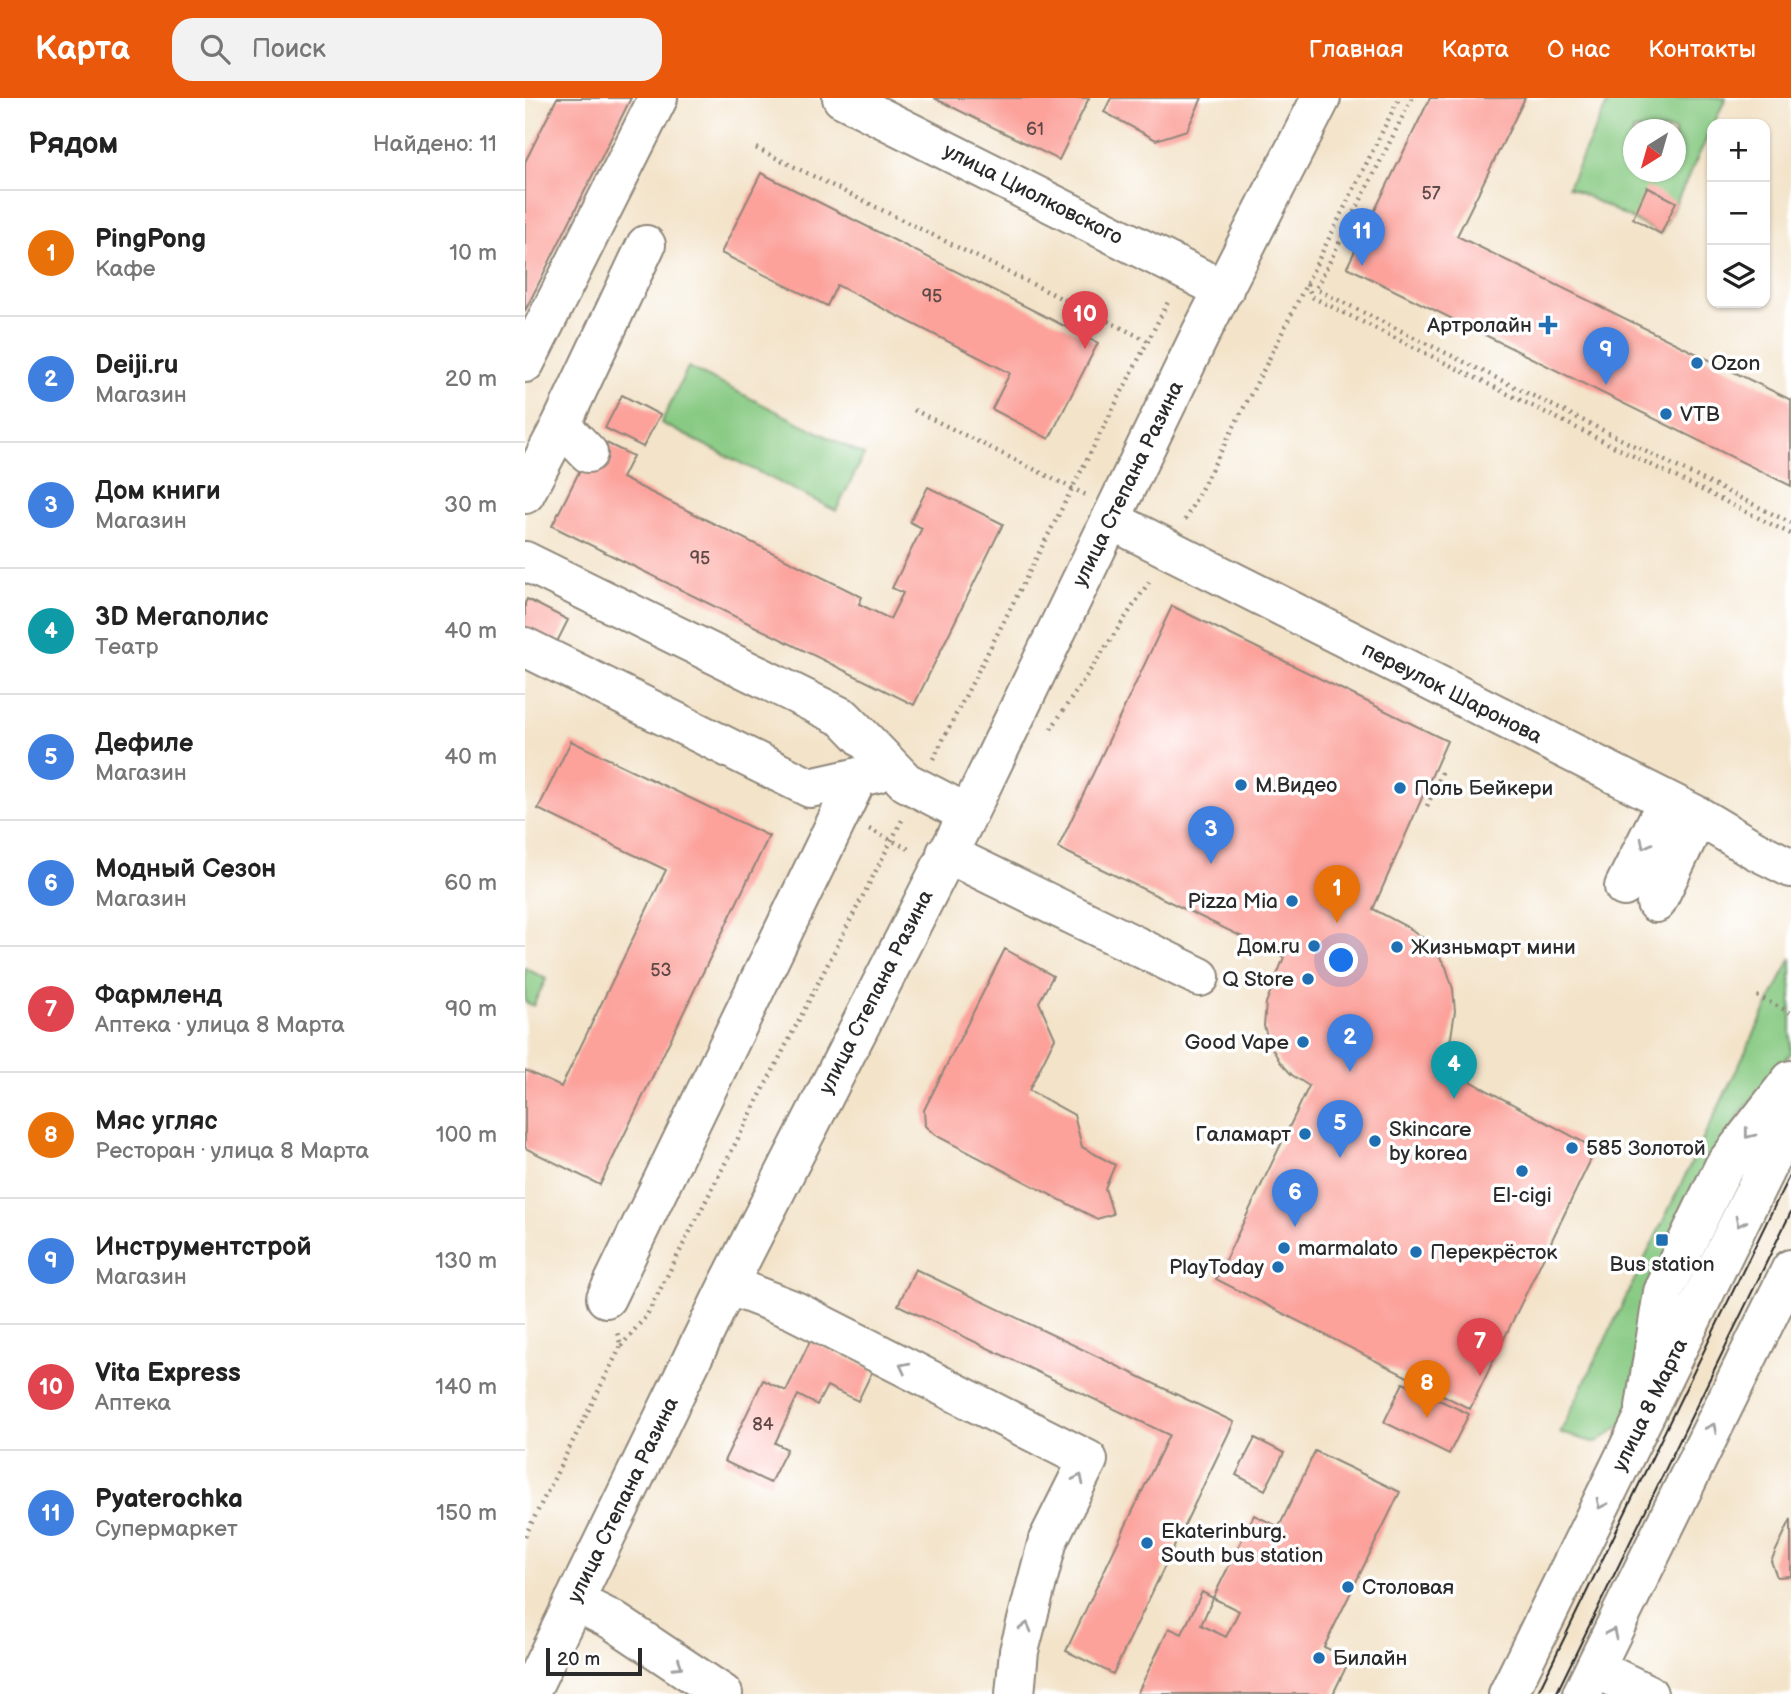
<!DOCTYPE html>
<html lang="ru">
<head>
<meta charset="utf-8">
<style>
	:root { --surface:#fff; --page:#f2f2f2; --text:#222; --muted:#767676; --line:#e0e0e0; --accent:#ea580c }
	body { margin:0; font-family:"Balsamiq Sans",sans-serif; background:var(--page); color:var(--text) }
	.controls { position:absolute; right:21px; top:21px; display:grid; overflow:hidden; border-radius:14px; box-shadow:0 2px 5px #0004 }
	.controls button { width:63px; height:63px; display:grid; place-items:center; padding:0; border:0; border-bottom:2px solid var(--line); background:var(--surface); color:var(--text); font:35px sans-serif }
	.compass { position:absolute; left:1098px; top:21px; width:63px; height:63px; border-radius:50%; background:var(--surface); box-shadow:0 2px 5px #0004; rotate:217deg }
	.scale { position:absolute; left:21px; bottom:18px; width:96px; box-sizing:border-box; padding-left:7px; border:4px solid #2b2b2b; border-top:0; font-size:19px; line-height:24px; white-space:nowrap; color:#2b2b2b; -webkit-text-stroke:5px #fff; paint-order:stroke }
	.you { position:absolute; left:817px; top:863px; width:24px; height:24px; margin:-18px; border:5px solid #fff; border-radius:50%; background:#1a73e8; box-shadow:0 0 0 10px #1a73e833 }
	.badge { display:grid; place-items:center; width:46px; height:46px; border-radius:50%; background:var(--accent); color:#fff; font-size:23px; font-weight:700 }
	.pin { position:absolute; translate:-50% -58px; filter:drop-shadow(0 2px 4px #0008) }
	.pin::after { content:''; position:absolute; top:37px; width:24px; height:21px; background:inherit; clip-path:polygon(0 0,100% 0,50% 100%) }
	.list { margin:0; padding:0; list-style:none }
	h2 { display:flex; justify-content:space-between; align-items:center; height:91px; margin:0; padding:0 28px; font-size:30px }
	h2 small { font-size:23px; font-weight:400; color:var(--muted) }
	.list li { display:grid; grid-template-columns:46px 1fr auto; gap:21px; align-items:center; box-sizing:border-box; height:126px; padding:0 28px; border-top:2px solid var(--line) }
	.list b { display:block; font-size:26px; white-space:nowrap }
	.list p { margin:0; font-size:23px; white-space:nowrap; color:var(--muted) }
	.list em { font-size:23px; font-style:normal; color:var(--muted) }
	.icon { flex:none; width:38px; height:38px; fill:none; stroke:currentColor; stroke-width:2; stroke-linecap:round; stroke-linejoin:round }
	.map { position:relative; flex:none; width:1266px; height:1596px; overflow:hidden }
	header { display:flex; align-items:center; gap:42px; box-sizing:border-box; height:98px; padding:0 35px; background:var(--accent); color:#fff }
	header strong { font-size:33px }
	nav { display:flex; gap:38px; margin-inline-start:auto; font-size:24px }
	.search { width:490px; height:63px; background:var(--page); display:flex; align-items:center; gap:18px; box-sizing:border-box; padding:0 24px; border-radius:21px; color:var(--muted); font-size:26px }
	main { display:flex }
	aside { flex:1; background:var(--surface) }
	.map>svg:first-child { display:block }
	.green { fill:#88ca83; stroke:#5a7a57; stroke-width:2; fill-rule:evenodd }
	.building { fill:#fca29b; fill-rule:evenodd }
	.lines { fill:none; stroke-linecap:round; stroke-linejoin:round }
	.minor-casing { stroke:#8f877a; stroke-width:42 }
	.major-casing { stroke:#8f877a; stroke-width:42 }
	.path { stroke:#8f877a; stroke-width:4.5; stroke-dasharray:2 5; stroke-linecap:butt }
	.minor { stroke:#fff; stroke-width:38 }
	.major { stroke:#fff; stroke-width:38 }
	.tram { stroke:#2b2b2b; stroke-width:2 }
	.oneway { stroke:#a0a0a0 }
	.poi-dot { fill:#1f6fb2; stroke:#fff; stroke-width:2.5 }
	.labels { text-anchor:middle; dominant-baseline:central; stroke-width:7; stroke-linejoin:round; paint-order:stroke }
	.number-label { font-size:18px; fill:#5f4947 }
	.street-label { font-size:21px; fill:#2b2b2b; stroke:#fff }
	.poi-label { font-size:21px; fill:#2b2b2b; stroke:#fff; text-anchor:start }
</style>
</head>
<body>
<header>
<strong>Карта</strong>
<div class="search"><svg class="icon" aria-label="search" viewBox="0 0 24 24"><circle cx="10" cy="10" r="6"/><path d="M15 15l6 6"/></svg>Поиск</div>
<nav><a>Главная</a><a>Карта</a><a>О нас</a><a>Контакты</a></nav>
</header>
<main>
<aside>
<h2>Рядом<small>Найдено: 11</small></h2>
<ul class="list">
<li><span class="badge" style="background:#e8710a">1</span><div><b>PingPong</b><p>Кафе</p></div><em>10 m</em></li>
<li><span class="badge" style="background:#3f7fe0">2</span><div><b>Deiji.ru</b><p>Магазин</p></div><em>20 m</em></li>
<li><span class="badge" style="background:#3f7fe0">3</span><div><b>Дом книги</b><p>Магазин</p></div><em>30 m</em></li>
<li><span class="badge" style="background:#0f9aa8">4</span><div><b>3D Мегаполис</b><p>Театр</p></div><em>40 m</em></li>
<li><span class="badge" style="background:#3f7fe0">5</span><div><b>Дефиле</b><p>Магазин</p></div><em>40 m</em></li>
<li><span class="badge" style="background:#3f7fe0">6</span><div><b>Модный Сезон</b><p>Магазин</p></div><em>60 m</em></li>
<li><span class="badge" style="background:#e0444e">7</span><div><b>Фармленд</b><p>Аптека · улица 8 Марта</p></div><em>90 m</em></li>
<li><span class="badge" style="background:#e8710a">8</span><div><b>Мяс угляс</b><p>Ресторан · улица 8 Марта</p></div><em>100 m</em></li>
<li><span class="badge" style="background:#3f7fe0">9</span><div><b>Инструментстрой</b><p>Магазин</p></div><em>130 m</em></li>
<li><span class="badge" style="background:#e0444e">10</span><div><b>Vita Express</b><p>Аптека</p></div><em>140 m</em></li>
<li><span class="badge" style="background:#3f7fe0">11</span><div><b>Pyaterochka</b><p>Супермаркет</p></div><em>150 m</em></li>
</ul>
</aside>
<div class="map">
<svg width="1266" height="1596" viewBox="0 0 1266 1596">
	<rect width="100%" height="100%" fill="#fff"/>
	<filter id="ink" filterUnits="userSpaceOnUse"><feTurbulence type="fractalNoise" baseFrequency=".0143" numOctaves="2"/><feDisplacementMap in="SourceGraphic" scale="14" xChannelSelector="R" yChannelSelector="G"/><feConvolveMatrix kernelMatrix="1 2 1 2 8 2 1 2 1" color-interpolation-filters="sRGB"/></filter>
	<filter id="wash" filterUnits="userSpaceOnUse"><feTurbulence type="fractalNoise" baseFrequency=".00686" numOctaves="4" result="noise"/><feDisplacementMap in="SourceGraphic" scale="28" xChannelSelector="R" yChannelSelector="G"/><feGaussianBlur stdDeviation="1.57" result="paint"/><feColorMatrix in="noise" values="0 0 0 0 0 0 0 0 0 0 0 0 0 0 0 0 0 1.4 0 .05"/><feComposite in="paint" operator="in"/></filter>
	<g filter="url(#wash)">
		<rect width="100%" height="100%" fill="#f3e3c9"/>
		<path class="green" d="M 1085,0 L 1201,0 L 1136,136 L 1043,89 ZM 1108,32 L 1150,32 L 1150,74 L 1108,74 Z
			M 163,269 L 339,357 L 311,413 L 136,325 Z
			M 1266,860 L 1266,955 L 1214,1017 L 1120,1202 L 1104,1322 L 1071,1345 L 1035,1335 Z
			M 0,870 L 21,881 L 8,908 L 0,904 Z"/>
		<g id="blocks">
			<path class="building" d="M 32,0 L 106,0 L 0,213 L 0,64 Z
				M 409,0 L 564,0 L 534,62 Z
				M 586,0 L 677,0 L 662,32 L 631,42 L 579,14 Z
				M 905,0 L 1000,0 L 932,138 L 1266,302 L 1266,388 L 822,169 Z
				M 236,75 L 573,245 L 524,341 L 467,311 L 485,275 L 312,187 L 302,208 L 196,155 Z
				M 1122,89 L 1151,104 L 1136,136 L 1108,120 Z
				M 97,297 L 135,317 L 118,349 L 80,330 Z
				M 71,340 L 108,358 L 97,380 L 337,499 L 334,506 L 365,521 L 378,495 L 367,490 L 397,430 L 385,424 L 403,389 L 478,426 L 389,607 L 27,428 Z
				M 2,501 L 43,522 L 29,550 L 0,535 L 0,505 Z
				M 647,508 L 922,643 L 848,811 L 886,831 L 906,846 L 921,869 L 928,891 L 930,913 L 926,939 L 915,967 L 1071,1051 L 945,1311 L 691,1181 L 784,988 L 767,977 L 755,964 L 744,945 L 739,928 L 741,905 L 759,859 L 533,750 Z
				M 46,643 L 244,738 L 75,1087 L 0,1050 L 0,972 L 36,989 L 141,772 L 13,711 Z
				M 480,851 L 528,878 L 514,904 L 530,940 L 504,992 L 549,1017 L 557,1049 L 590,1067 L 580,1090 L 588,1116 L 572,1121 L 410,1037 L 400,1028 L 399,1012 Z
				M 390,1171 L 709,1324 L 588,1576 L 541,1553 L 644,1337 L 373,1207 Z
				M 285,1243 L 348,1272 L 333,1303 L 302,1288 L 292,1307 L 273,1297 L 250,1345 L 262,1351 L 245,1385 L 199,1363 L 238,1282 L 261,1293 Z
				M 878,1285 L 944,1316 L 924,1356 L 859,1324 Z
				M 730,1340 L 759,1355 L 740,1392 L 711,1377 Z
				M 790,1353 L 875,1394 L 799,1549 L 825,1561 L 808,1596 L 612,1596 L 644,1530 L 657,1536 L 677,1494 L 688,1500 L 729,1417 L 754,1429 ZM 688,1500 L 714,1513 L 701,1539 L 676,1527 Z
				M 1266,1421 L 1266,1478 L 1252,1479 L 1246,1463 Z"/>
		</g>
	</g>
	<g filter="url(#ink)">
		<use href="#blocks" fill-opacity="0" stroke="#8f877a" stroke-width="2"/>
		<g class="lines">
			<defs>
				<path id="minor" d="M 317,0 L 699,192
					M 0,265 L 133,0
					M 36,327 L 63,355
					M 0,396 L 36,327 L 121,147
					M 586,422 L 1173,718 L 1230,752 L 1266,770
					M 0,463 L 319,620 L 381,684 L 443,716
					M 0,549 L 285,690 L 352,675
					M 421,755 L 675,879
					M 1099,789 L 1142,703
					M 1131,805 L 1173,718
					M 203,1187 L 268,1212 L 563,1362 L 523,1442 L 494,1553 L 490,1596
					M 81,1200 L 333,679
					M 1120,1309 L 1138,1194 L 1199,1068 L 1266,982
					M 49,1503 L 87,1522 L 198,1596
					M 1070,1570 L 1123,1596
					M 4,1596 L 203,1187 L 443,716 L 676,235 L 796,0"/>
				<path id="major" d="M 983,1596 L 1266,1019
					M 1057,1596 L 1266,1171"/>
			</defs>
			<use href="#minor" class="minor-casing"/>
			<use href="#major" class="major-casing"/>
			<path class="path" d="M 887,0 L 791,191 L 1266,425
				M 231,50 L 623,243
				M 782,186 L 787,199 L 1266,436
				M 389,312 L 561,397
				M 660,422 L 740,269 L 874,0
				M 526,631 L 626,481
				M 408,661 L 644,202
				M 902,708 L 918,672
				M 344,731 L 386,752
				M 1232,898 L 1266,915
				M 96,1248 L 122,1217 L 377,722
				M 0,1438 L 96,1248 L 91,1231"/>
			<use href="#minor" class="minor"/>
			<use href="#major" class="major"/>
			<path class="tram" d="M 1012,1596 L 1266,1074
				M 1031,1596 L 1266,1114"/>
		</g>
		<defs><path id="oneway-chevron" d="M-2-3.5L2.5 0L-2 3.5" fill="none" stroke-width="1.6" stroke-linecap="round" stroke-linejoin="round" transform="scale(1.75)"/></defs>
		<g class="oneway">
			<use href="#oneway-chevron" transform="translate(1120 746) rotate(117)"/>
			<use href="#oneway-chevron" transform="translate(1224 1036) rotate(128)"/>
			<use href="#oneway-chevron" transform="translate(1215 1124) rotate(116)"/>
			<use href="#oneway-chevron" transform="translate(379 1269) rotate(-153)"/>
			<use href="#oneway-chevron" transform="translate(1187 1330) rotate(-64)"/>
			<use href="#oneway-chevron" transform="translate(554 1381) rotate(-64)"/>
			<use href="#oneway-chevron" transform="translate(1076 1406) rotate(116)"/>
			<use href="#oneway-chevron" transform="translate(501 1529) rotate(-75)"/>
			<use href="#oneway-chevron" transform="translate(1087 1535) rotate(-64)"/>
			<use href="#oneway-chevron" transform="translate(153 1567) rotate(33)"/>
		</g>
	</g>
	<g class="poi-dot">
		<path d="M1019.5 216.5h7v7h7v7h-7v7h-7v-7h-7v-7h7z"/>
		<circle cx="1172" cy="265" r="7"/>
		<circle cx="1141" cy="316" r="7"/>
		<circle cx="716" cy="687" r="7"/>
		<circle cx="875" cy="690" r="7"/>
		<circle cx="767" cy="803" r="7"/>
		<circle cx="789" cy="848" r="7"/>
		<circle cx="872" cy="849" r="7"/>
		<circle cx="783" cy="881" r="7"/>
		<circle cx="778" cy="944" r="7"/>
		<circle cx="780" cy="1036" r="7"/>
		<circle cx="850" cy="1043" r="7"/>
		<circle cx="1047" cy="1050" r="7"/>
		<circle cx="997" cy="1073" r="7"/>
		<rect x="1130" y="1135" width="14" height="14" rx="3.5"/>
		<circle cx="759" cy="1150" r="7"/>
		<circle cx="891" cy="1154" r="7"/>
		<circle cx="753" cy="1169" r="7"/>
		<circle cx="622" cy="1445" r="7"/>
		<circle cx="823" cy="1489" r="7"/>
		<circle cx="794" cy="1560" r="7"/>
	</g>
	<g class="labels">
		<g class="number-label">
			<text x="510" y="31">61</text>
			<text x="906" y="95">57</text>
			<text x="407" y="198">95</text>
			<text x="175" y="460">95</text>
			<text x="136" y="872">53</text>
			<text x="238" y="1326">84</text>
		</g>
		<g class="street-label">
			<text transform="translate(508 96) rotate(27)">улица Циолковского</text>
			<text transform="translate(603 386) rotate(-64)">улица Степана Разина</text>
			<text transform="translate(927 595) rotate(27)">переулок Шаронова</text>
			<text transform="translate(351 894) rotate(-63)">улица Степана Разина</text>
			<text transform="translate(1125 1307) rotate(-64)">улица 8 Марта</text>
			<text transform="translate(98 1402) rotate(-64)">улица Степана Разина</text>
		</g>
		<g class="poi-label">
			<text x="1007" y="227" text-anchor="end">Артролайн</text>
			<text x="1186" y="265">Ozon</text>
			<text x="1155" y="316">VTB</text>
			<text x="730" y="687">М.Видео</text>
			<text x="889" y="690">Поль Бейкери</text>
			<text x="753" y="803" text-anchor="end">Pizza Mia</text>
			<text x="775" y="848" text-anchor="end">Дом.ru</text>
			<text x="886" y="849">Жизньмарт мини</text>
			<text x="769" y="881" text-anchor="end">Q Store</text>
			<text x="764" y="944" text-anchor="end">Good Vape</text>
			<text x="864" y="1031">Skincare<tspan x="864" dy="24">by korea</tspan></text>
			<text x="766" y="1036" text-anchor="end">Галамарт</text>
			<text x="1061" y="1050">585 Золотой</text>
			<text x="997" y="1097" text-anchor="middle">El-cigi</text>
			<text x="773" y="1150">marmalato</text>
			<text x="905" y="1154">Перекрёсток</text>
			<text x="1137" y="1166" text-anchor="middle">Bus station</text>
			<text x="739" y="1169" text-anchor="end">PlayToday</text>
			<text x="636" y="1433">Ekaterinburg.<tspan x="636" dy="24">South bus station</tspan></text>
			<text x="837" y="1489">Столовая</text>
			<text x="808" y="1560">Билайн</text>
		</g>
	</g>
</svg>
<div class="controls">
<button>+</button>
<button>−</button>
<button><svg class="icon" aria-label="layers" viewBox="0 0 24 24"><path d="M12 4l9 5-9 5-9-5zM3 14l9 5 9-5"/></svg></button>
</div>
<svg class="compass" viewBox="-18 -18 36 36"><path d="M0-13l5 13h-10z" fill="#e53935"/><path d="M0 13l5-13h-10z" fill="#767676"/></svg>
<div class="scale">20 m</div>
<div class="you"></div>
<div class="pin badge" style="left:812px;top:825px;background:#e8710a">1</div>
<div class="pin badge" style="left:825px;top:974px;background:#3f7fe0">2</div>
<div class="pin badge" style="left:686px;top:766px;background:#3f7fe0">3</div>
<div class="pin badge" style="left:929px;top:1001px;background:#0f9aa8">4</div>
<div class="pin badge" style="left:815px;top:1060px;background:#3f7fe0">5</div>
<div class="pin badge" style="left:770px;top:1129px;background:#3f7fe0">6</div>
<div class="pin badge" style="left:955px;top:1278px;background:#e0444e">7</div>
<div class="pin badge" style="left:902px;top:1320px;background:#e8710a">8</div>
<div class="pin badge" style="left:1081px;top:287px;background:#3f7fe0">9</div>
<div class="pin badge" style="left:560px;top:251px;background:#e0444e">10</div>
<div class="pin badge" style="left:837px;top:168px;background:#3f7fe0">11</div>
</div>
</main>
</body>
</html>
